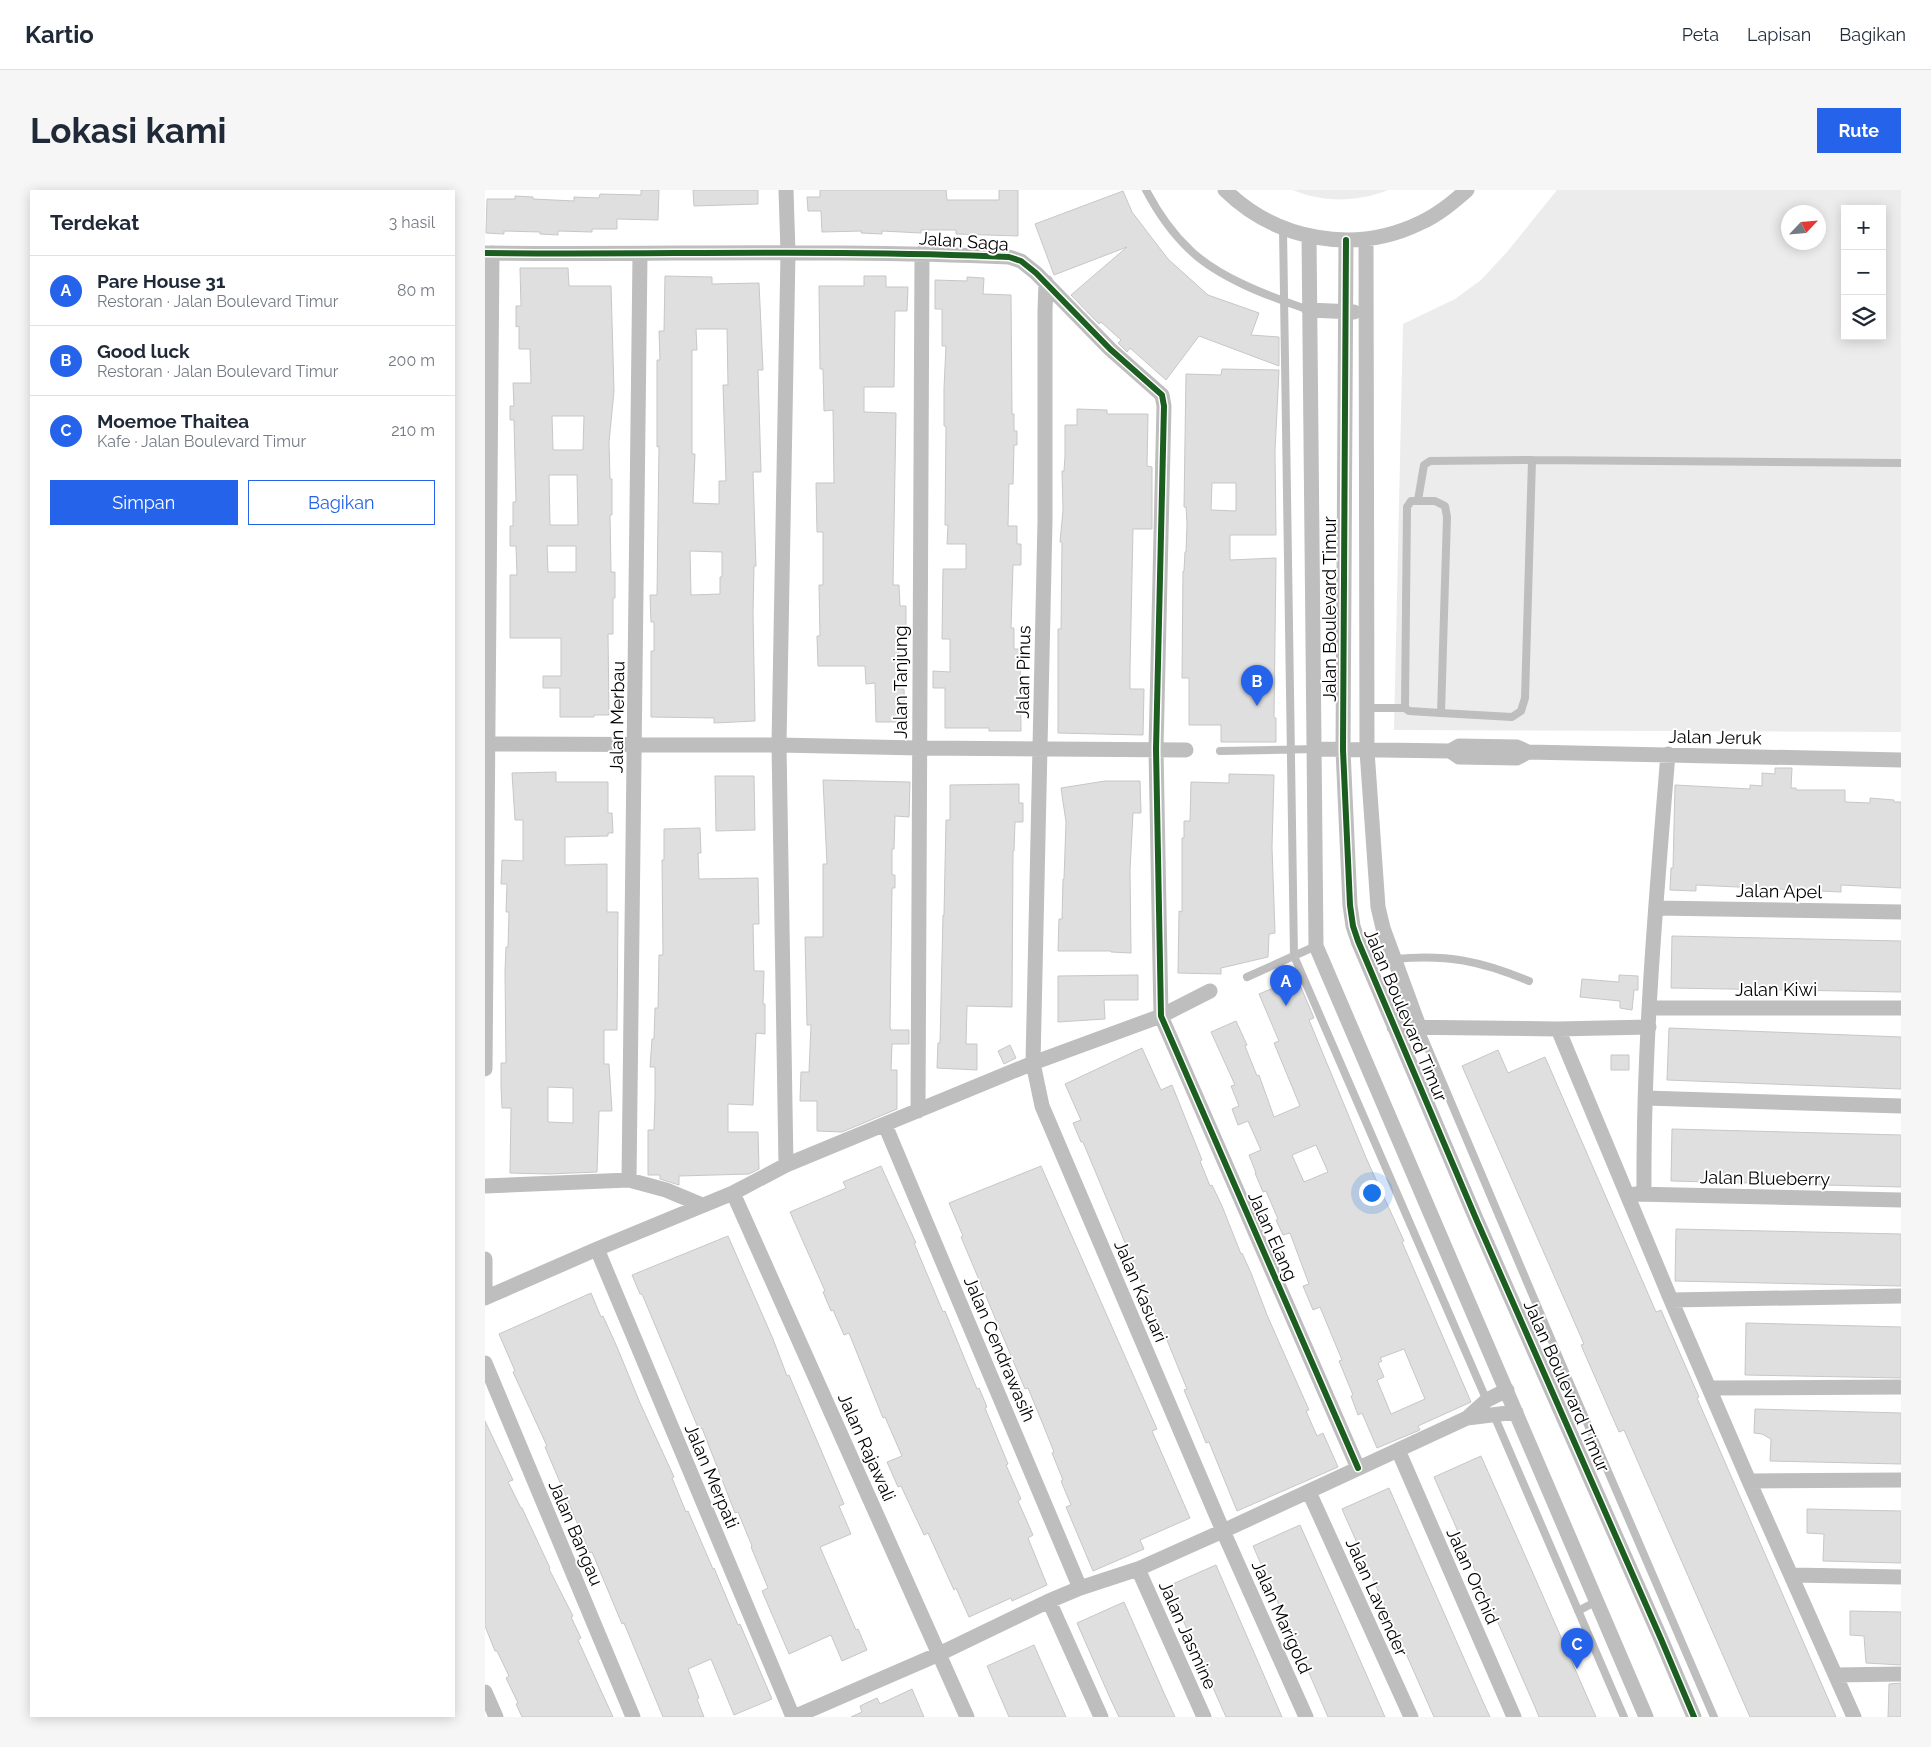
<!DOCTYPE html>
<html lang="id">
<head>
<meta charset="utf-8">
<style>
	:root { --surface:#fff; --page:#f6f6f7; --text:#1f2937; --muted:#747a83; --line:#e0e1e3; --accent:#2563eb }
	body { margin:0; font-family:Raleway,sans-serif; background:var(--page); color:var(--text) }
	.controls { position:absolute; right:15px; top:15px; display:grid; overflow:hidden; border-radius:0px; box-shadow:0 2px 12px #0003 }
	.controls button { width:45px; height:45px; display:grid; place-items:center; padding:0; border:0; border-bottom:1px solid var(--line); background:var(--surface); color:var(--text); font:25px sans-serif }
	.compass { position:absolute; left:1296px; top:15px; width:45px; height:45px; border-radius:50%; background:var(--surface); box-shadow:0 2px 12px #0003; rotate:64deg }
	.you { position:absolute; left:886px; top:1002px; width:18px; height:18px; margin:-12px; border:4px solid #fff; border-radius:50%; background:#1a73e8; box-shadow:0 0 0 8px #1a73e833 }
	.badge { display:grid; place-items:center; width:32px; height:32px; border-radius:50%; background:var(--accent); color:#fff; font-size:16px; font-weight:700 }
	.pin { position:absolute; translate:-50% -41px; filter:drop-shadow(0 1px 2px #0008) }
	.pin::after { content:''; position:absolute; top:26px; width:18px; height:15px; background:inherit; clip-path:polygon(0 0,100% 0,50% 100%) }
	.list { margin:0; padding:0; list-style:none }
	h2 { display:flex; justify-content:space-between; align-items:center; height:65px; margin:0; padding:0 20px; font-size:21px }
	h2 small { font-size:16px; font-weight:400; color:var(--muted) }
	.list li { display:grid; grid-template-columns:32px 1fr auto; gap:15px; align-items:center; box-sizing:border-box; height:70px; padding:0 20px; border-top:1px solid var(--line) }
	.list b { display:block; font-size:19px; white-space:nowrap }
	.list p { margin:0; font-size:16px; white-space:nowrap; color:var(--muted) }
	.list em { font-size:16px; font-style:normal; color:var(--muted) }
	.actions { display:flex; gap:10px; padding:15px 20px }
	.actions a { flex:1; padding:11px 0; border:1px solid var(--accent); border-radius:0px; text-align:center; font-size:18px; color:var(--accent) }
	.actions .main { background:var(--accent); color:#fff }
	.icon { flex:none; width:28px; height:28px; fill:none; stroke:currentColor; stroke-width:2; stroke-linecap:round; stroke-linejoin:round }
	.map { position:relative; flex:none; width:1416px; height:1527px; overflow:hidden; border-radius:0px }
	header { display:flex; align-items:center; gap:30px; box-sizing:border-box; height:70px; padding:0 25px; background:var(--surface); border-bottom:1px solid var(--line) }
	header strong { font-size:24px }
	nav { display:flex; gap:28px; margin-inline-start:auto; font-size:18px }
	.intro { display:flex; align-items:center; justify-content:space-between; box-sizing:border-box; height:120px; padding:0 30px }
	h1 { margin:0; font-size:35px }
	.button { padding:12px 22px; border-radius:0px; background:var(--accent); color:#fff; font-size:18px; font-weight:700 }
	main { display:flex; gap:30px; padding:0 30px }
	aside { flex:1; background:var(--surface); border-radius:0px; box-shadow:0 2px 12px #0003 }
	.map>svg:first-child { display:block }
	.green { fill:#ececec; fill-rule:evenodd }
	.building { fill:#dfdfdf; stroke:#c7c7c7; fill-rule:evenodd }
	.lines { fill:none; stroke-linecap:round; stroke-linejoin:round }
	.lane { stroke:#bebebe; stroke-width:8 }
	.street { stroke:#bebebe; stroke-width:15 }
	.cycleway-casing { stroke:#fff; stroke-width:9 }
	.cycleway { stroke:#1b5e20; stroke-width:6 }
	.labels { text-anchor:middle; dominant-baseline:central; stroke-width:4; stroke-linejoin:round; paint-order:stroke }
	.street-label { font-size:18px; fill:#000; stroke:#fff }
</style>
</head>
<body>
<header>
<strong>Kartio</strong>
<nav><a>Peta</a><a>Lapisan</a><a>Bagikan</a></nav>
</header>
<div class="intro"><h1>Lokasi kami</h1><a class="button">Rute</a></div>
<main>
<aside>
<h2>Terdekat<small>3 hasil</small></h2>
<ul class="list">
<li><span class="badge">A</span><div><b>Pare House 31</b><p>Restoran · Jalan Boulevard Timur</p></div><em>80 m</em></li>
<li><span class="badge">B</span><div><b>Good luck</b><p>Restoran · Jalan Boulevard Timur</p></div><em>200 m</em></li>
<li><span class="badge">C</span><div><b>Moemoe Thaitea</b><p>Kafe · Jalan Boulevard Timur</p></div><em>210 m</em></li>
</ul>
<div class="actions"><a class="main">Simpan</a><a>Bagikan</a></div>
</aside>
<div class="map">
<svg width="1416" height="1527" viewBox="0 0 1416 1527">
	<rect width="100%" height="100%" fill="#fff"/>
	<path class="green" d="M 808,0 L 903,0 C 873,12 838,13 808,0 Z
		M 1072,0 L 1416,0 L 1416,542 L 909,540 L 918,134 L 970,109 L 996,90 L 1022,62 ZM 1360,19 L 1397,19 L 1397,146 L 1360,146 ZM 1304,22 L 1334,22 L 1334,52 L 1304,52 Z"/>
	<path class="building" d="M 156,0 L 174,0 L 173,30 L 132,29 L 132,39 L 107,39 L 107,42 L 73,41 L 73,45 L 55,44 L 55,42 L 19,41 L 19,44 L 1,43 L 2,9 L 30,9 L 30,6 L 48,7 L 48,9 L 89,11 L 89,7 L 114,8 L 115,4 L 156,5 Z
		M 208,0 L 273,0 L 273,14 L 209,16 Z
		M 335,0 L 461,0 L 462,10 L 514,10 L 514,0 L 533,0 L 533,46 L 471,44 L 471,40 L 436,40 L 436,43 L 397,41 L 397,44 L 376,43 L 377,41 L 337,42 L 336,21 L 323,21 L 322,7 L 335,7 Z
		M 638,1 L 647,22 L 683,69 L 723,105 L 774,123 L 766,145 L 794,147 L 794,176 L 714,146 L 681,190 L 645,158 L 642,162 L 633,153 L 636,150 L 616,132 L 614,134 L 586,105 L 642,57 L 569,85 L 550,34 Z
		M 35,78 L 83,78 L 84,96 L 126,96 L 129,201 L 124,252 L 125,289 L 127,289 L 127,325 L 125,325 L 126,382 L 130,382 L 130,408 L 128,408 L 128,444 L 123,444 L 124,525 L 109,525 L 109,527 L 75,527 L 75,498 L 58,498 L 58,486 L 76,486 L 76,448 L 25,448 L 25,385 L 32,385 L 31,356 L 25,356 L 25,336 L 28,336 L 28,312 L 31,312 L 29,230 L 25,230 L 25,216 L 29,216 L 28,193 L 46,193 L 45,159 L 34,159 L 34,136 L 31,137 L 31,116 L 36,116 ZM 67,226 L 99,226 L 98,260 L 68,260 ZM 64,285 L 92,285 L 93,335 L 65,335 ZM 62,356 L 91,356 L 91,382 L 63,382 Z
		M 180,86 L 227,87 L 227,94 L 274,93 L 278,180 L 273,180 L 276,282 L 268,282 L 271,376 L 269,376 L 268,423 L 270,531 L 229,533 L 229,528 L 166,527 L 166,461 L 169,461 L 169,432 L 166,432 L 165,405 L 172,405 L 174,256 L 172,257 L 172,170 L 175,170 L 174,141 L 179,141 ZM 211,139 L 242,139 L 243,195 L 238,195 L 241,291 L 234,291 L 234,314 L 208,313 L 210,264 L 207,264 L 207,160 L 212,160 ZM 205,361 L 237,362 L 237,387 L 235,387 L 235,404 L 206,405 Z
		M 379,86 L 401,86 L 401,97 L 423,97 L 422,121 L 410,121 L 409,197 L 379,197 L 379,222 L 411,223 L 408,395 L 414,395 L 415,416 L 421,416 L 421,435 L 413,435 L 414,470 L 412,470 L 413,499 L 419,499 L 420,532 L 391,532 L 390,493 L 381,494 L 380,476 L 333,476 L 332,446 L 335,446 L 334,395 L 338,395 L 338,342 L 332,342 L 331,293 L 349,293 L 348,220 L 339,221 L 338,179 L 335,179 L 334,96 L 379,96 Z
		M 482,87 L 499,88 L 498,104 L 526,105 L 527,224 L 529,224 L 529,241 L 532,241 L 532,255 L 529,255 L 528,294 L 524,294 L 523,336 L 532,336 L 532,354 L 536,354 L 536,375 L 528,375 L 526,438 L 529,438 L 529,459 L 535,459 L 536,541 L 504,541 L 504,538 L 460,538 L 460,498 L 448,498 L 448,481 L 465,482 L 465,449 L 457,449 L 458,379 L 481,379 L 481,354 L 462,354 L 463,335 L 460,335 L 461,236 L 459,236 L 459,198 L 461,156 L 457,156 L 457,119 L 450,119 L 450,90 L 482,91 Z
		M 737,179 L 794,180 L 790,261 L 791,345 L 745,345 L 745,370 L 791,368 L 789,528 L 791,528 L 791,552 L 736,552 L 736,535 L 704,535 L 704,488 L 697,488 L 698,381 L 699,381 L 700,362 L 701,362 L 702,334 L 701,317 L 699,317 L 701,184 L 736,185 ZM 727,293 L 751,293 L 751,321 L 726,320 Z
		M 592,219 L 622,220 L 622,224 L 663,224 L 662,276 L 667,277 L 667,339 L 648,339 L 645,479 L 645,499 L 659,499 L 658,545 L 573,543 L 573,439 L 576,439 L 577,352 L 575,352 L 578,320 L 577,281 L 579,281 L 580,266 L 580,235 L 592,235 Z
		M 1290,578 L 1307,578 L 1306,598 L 1311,598 L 1311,600 L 1360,600 L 1360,612 L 1385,613 L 1385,608 L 1409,610 L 1409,612 L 1416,612 L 1416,698 L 1356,695 L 1356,702 L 1211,695 L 1211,701 L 1185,700 L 1186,678 L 1188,678 L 1190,595 L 1265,599 L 1265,595 L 1277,596 L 1277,583 L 1290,584 Z
		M 71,582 L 71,592 L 123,592 L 123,623 L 127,623 L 128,643 L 123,643 L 123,646 L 80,647 L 80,675 L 122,674 L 122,722 L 133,722 L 132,840 L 119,840 L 119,874 L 124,874 L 127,921 L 114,921 L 112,982 L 63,984 L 25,983 L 26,918 L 17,918 L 16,896 L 16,873 L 21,873 L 20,782 L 21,757 L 23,757 L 24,722 L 21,722 L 22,694 L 16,694 L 17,670 L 38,671 L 38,630 L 30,630 L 27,583 ZM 63,897 L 88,898 L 88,933 L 63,932 Z
		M 744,584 L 789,585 L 787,657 L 790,743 L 784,744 L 783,767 L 736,778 L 736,784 L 693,783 L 694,721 L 697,722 L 697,648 L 699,648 L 699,631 L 705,631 L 706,592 L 744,593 Z
		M 230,586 L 269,586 L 270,640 L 231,641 Z
		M 338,590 L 425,592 L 424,627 L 410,626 L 409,659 L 407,659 L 407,685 L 410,685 L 410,698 L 407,698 L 405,837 L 406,840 L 424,840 L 424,854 L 407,854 L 406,880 L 412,880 L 412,919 L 357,942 L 332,941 L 332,911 L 315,911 L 316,882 L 324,882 L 326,835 L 322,835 L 320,747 L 338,747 L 338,674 L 342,674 Z
		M 620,591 L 655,591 L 656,623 L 648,623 L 645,680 L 646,763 L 626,762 L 626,761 L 573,761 L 574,729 L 577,729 L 578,689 L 579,689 L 581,632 L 576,598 Z
		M 534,594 L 534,613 L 538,613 L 538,632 L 530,632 L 529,661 L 528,661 L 527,817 L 482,816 L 481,854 L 492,854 L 492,880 L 452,878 L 453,853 L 455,853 L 458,725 L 459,725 L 461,630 L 465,630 L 465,595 Z
		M 215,638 L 216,663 L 213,663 L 214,689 L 273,688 L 274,734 L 268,734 L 269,781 L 279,781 L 278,814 L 280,814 L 280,844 L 271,843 L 268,915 L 243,914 L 243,942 L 273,942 L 274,979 L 264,984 L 194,986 L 194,995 L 175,989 L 175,985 L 163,985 L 163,940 L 169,940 L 170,907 L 170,877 L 165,877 L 167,849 L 169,849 L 170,818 L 173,818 L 174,765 L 178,765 L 177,670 L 179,670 L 179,639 Z
		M 1187,746 L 1416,751 L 1416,802 L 1186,798 Z
		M 653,785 L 653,810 L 619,810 L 620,829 L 573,832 L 573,786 Z
		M 1134,785 L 1153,786 L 1153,800 L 1149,800 L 1147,820 L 1135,818 L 1135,811 L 1095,807 L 1097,789 L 1134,792 Z
		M 812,788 L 829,828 L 824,830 L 882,970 L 919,1051 L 917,1052 L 986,1212 L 933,1236 L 935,1240 L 892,1258 L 877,1223 L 873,1225 L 866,1206 L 868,1205 L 854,1171 L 857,1170 L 835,1117 L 828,1120 L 818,1096 L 824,1094 L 805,1043 L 798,1045 L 791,1030 L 793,1029 L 781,1001 L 778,1002 L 770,983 L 771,983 L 764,965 L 776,960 L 763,931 L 753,935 L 747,919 L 754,916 L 746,896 L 750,895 L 726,842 L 751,831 L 762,855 L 760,856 L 772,886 L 774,885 L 789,927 L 815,916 L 789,853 L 794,851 L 774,804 ZM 831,955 L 843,982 L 819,992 L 807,965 ZM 919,1159 L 940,1209 L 906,1224 L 892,1190 L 899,1187 L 893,1173 L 897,1171 L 895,1168 Z
		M 1184,838 L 1416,847 L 1416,899 L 1182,890 Z
		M 525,855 L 531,868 L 519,874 L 513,861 Z
		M 657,858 L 676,900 L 687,895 L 717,970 L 715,971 L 725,996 L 727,995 L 737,1016 L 756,1064 L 757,1063 L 766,1083 L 782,1125 L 824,1220 L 821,1221 L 832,1246 L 838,1243 L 853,1277 L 752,1321 L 724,1252 L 721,1253 L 710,1226 L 699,1200 L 702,1199 L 677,1138 L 676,1139 L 598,952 L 596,952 L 588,933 L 596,930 L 580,894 Z
		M 1013,860 L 1023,883 L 1060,867 L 1171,1122 L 1176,1120 L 1214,1207 L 1212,1208 L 1351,1527 L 1265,1527 L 1139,1240 L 1134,1242 L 1096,1155 L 1099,1154 L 977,876 Z
		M 1126,865 L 1144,865 L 1144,880 L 1126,880 Z
		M 1187,939 L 1416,945 L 1416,997 L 1186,991 Z
		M 396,976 L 431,1053 L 429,1053 L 458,1122 L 460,1121 L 492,1199 L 494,1198 L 502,1217 L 500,1218 L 523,1274 L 521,1275 L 536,1309 L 533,1311 L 548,1345 L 543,1348 L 562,1395 L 527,1411 L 526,1408 L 484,1427 L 471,1398 L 469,1400 L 443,1343 L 439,1345 L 416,1296 L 413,1297 L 402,1272 L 417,1266 L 400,1227 L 398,1228 L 364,1143 L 359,1145 L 348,1120 L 346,1121 L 338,1102 L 340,1101 L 305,1022 L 361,998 L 358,992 Z
		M 556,976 L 672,1239 L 667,1241 L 705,1328 L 655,1350 L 659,1359 L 608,1381 L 581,1317 L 586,1315 L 576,1291 L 578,1290 L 567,1263 L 569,1262 L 557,1232 L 543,1198 L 540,1199 L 476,1047 L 478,1046 L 464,1013 Z
		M 1191,1039 L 1416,1044 L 1416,1096 L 1190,1091 Z
		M 243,1046 L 288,1149 L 302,1186 L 304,1185 L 315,1211 L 359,1314 L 354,1316 L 366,1344 L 335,1357 L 371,1440 L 373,1439 L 382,1460 L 357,1471 L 346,1445 L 304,1464 L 277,1401 L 283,1398 L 266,1357 L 267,1356 L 253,1322 L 250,1323 L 217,1238 L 214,1240 L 157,1104 L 155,1104 L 147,1085 Z
		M 106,1103 L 116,1127 L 118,1126 L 132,1157 L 155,1213 L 189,1287 L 187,1288 L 201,1322 L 203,1321 L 228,1379 L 229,1378 L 253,1435 L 255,1434 L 287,1509 L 249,1525 L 226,1469 L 203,1479 L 214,1508 L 212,1509 L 219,1527 L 178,1527 L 139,1433 L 137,1434 L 107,1362 L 105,1363 L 60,1257 L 62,1256 L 28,1182 L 30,1181 L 14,1144 Z
		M 1261,1133 L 1416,1137 L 1416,1188 L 1260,1185 Z
		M 1270,1219 L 1416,1223 L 1416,1274 L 1285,1271 L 1286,1249 L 1277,1244 L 1269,1243 Z
		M 0,1231 L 28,1290 L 23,1292 L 36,1318 L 37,1318 L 65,1378 L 64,1379 L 88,1426 L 86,1427 L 96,1448 L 93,1450 L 128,1527 L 37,1527 L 31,1514 L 33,1513 L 21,1488 L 24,1486 L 12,1461 L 10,1461 L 0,1436 Z
		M 996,1266 L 1050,1388 L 1111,1527 L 1054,1527 L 1050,1517 L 949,1287 Z
		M 904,1298 L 999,1514 L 1005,1527 L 949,1527 L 857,1319 Z
		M 1322,1319 L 1416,1321 L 1416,1373 L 1338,1371 L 1339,1344 L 1322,1343 Z
		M 815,1335 L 848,1409 L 900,1527 L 843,1527 L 821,1476 L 768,1356 Z
		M 731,1375 L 737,1389 L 797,1527 L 741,1527 L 689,1410 L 683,1396 Z
		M 639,1412 L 679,1503 L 690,1527 L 634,1527 L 625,1508 L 592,1433 Z
		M 1365,1421 L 1416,1422 L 1416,1475 L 1381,1473 L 1379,1446 L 1365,1445 Z
		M 549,1455 L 556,1471 L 581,1527 L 524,1527 L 502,1476 Z
		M 1416,1493 L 1416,1527 L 1403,1527 L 1404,1494 Z
		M 427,1499 L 439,1527 L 366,1527 L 377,1522 L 375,1516 L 392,1508 L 395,1514 Z"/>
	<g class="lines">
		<path class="lane" d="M 661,0 C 672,21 687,43 704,59 C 733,88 786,107 824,120
			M 798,39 L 809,766 L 1002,1211
			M 1047,270 L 1416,273
			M 933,310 L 939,275 L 945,271 L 1047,270 L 1040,508 L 1036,521 L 1027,527 L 956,523
			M 882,518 L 920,518 L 924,521 L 956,523 L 962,327 L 960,316 L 950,311 L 926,311 L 922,317 L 920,518
			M 735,561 L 830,559
			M 910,769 C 962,764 996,771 1044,791
			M 762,787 L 831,756
			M 935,839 L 1081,1184 L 1229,1527
			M 1008,1223 L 1139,1527
			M 1093,1421 L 1112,1411"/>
		<path class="street" d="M 301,0 L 303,63 L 294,555 L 301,975
			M 740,0 C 791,50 869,65 935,33 C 953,25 967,13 982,0
			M 824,46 L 831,756 L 1161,1527
			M 881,49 L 882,561 L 893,717 L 898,738 L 935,839
			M 861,50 L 858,560 L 865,715 L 868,736 L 873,751 L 992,1031 L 1176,1449 L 1209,1527
			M 0,63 C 174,65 349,59 524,67 L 536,71 L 551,83 L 625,159 L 677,205 L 679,216 L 671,559 L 676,826 L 873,1278
			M 561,92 L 560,121 L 560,331 L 548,873 L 557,916 L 738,1341 L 821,1527
			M 824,120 L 869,122
			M 0,554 L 294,555 L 434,558 L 701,560
			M 830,559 L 965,561 L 974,556 L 1032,557 L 1043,562
			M 965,561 L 974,567 L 1032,568 L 1043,562 L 1416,570
			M 1171,718 L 1416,722
			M 1165,818 L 1416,818
			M 909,837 L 1073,839 L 1164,837
			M 1073,839 L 1186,1110 L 1264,1291 L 1369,1527
			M 0,879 L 7,63
			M 1161,908 L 1416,916
			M 433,921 L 437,63
			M 400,935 L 595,1398
			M 144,990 L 155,65
			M 0,996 L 144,990 L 181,1000 L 217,1015
			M 248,1003 L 482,1527
			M 1150,1004 L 1416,1010
			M 1159,1004 C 1158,857 1171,710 1183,564
			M 112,1059 L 308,1527
			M 0,1069 L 0,1108
			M 0,1108 L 112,1059 L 248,1003 L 301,975 L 548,873 L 676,826 L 725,801
			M 1186,1110 L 1416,1106
			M 0,1173 L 148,1527
			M 1224,1198 L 1416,1197
			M 982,1228 L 1031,1222
			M 913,1260 L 1029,1527
			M 1264,1291 L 1416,1290
			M 824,1302 L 926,1527
			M 653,1379 L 719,1527
			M 1307,1385 L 1416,1387
			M 564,1411 L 616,1527
			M 1351,1485 L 1416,1484
			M 0,1502 L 11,1527
			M 309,1527 L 454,1464 L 564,1411 L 595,1398 L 653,1379 L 738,1341 L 982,1228 L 1002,1210 L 1022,1200"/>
		<defs>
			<path id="cycleway" d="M 861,50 L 858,560 L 865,715 L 868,736 L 873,751 L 992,1031 L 1176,1449 L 1209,1527
				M 0,63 C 174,65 349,59 524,67 L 536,71 L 551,83 L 625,159 L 677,205 L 679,216 L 671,559 L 676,826 L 873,1278"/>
		</defs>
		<use href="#cycleway" class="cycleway-casing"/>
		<use href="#cycleway" class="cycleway"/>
	</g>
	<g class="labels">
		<g class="street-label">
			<text transform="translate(479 51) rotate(4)">Jalan Saga</text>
			<text transform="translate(844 419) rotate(-90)">Jalan Boulevard Timur</text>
			<text transform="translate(538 482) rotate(-89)">Jalan Pinus</text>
			<text transform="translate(415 492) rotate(-90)">Jalan Tanjung</text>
			<text transform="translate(132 527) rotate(-89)">Jalan Merbau</text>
			<text transform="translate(1230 547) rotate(1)">Jalan Jeruk</text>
			<text transform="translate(1294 701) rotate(1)">Jalan Apel</text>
			<text x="1291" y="799">Jalan Kiwi</text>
			<text transform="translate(921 825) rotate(67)">Jalan Boulevard Timur</text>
			<text transform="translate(1280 988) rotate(1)">Jalan Blueberry</text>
			<text transform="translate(788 1046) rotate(66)">Jalan Elang</text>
			<text transform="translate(656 1101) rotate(67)">Jalan Kasuari</text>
			<text transform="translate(515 1159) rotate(67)">Jalan Cendrawasih</text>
			<text transform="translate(1082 1196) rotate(66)">Jalan Boulevard Timur</text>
			<text transform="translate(382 1257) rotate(66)">Jalan Rajawali</text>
			<text transform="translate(227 1286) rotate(67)">Jalan Merpati</text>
			<text transform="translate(91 1343) rotate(67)">Jalan Bangau</text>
			<text transform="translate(988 1386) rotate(66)">Jalan Orchid</text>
			<text transform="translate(892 1407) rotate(66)">Jalan Lavender</text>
			<text transform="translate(797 1427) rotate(66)">Jalan Marigold</text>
			<text transform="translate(703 1445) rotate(66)">Jalan Jasmine</text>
		</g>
	</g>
</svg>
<div class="controls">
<button>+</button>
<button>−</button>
<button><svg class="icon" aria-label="layers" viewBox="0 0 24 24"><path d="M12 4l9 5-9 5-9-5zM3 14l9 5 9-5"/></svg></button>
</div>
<svg class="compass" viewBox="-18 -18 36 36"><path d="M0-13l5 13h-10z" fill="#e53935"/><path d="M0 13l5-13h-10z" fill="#747a83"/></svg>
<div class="you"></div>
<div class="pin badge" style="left:801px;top:816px">A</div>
<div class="pin badge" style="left:772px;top:516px">B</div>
<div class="pin badge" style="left:1092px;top:1479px">C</div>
</div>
</main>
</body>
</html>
